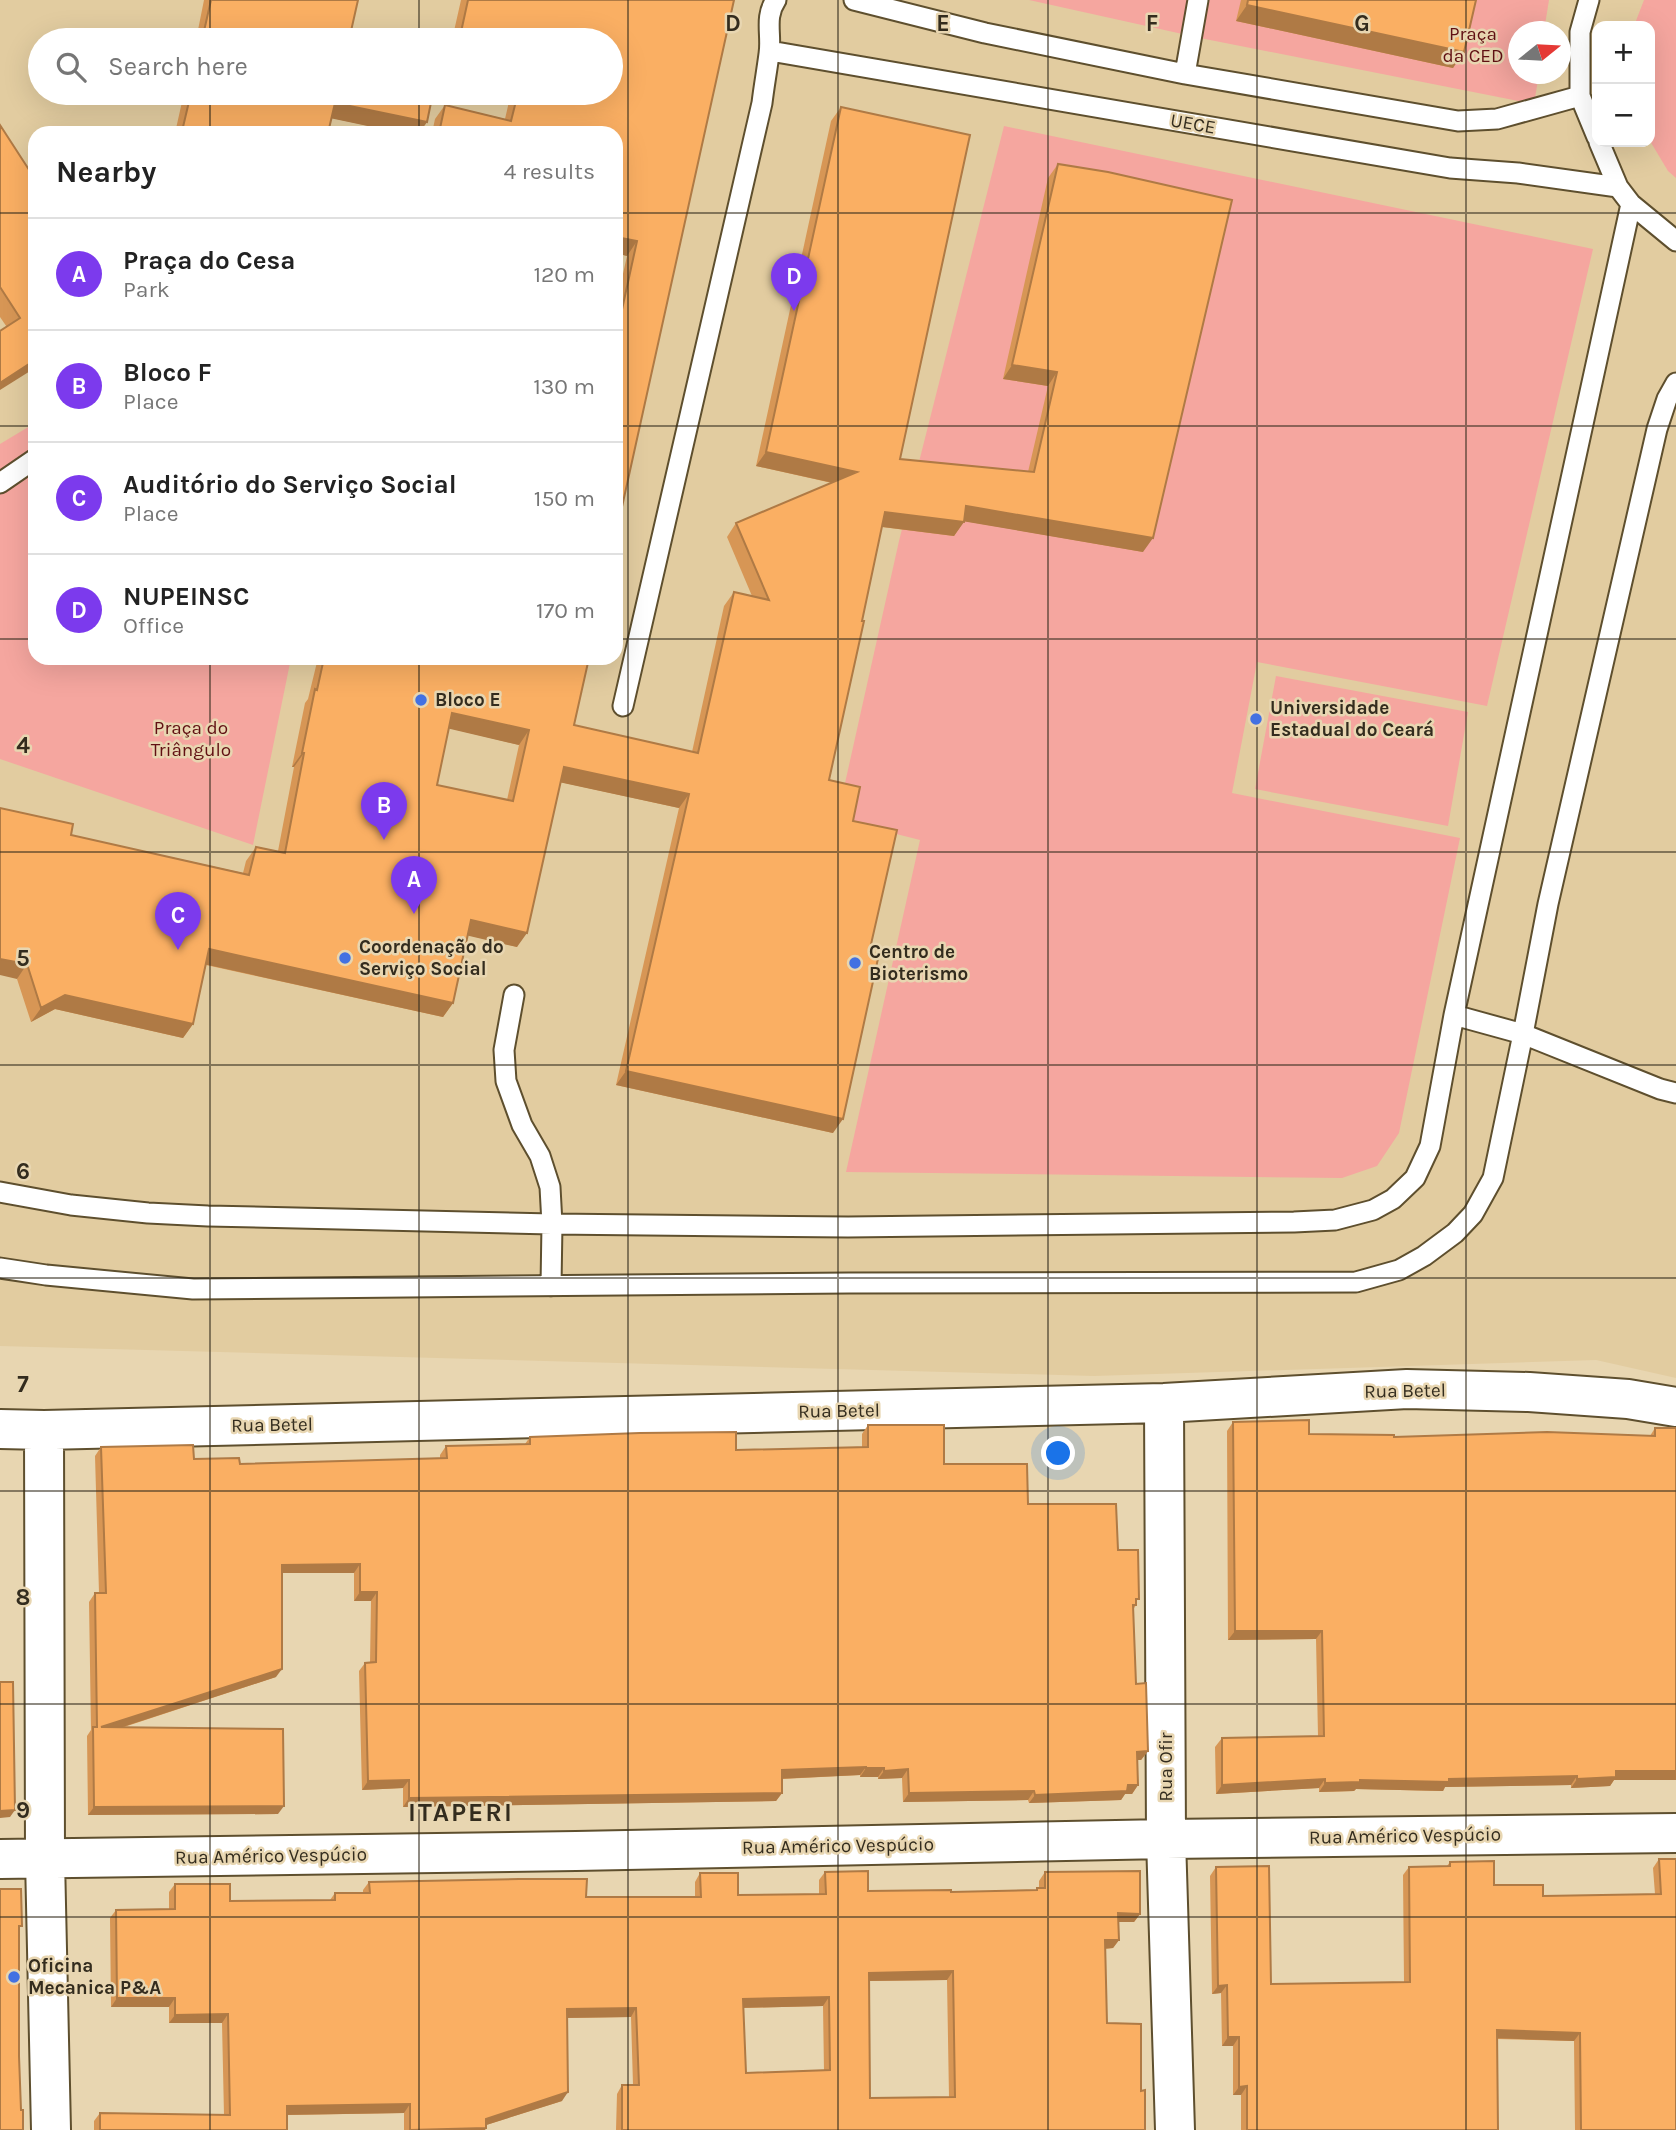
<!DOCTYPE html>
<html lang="en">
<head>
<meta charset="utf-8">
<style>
	:root { --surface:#fff; --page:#f6f6f6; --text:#222; --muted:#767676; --line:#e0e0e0; --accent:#7c3aed }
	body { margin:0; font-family:Karla,sans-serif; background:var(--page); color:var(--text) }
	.controls { position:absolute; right:21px; top:21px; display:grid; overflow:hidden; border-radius:14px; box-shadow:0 7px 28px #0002 }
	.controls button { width:63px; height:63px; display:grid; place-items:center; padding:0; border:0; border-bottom:2px solid var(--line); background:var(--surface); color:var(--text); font:35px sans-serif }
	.compass { position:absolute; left:1508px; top:21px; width:63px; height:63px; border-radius:50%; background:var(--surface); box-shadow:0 7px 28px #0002; rotate:72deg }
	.you { position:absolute; left:1059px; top:1454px; width:24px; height:24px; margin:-18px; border:5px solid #fff; border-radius:50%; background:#1a73e8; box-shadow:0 0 0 10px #1a73e833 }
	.badge { display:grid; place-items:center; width:46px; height:46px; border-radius:50%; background:var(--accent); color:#fff; font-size:23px; font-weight:700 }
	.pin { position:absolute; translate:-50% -58px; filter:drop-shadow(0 2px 4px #0008) }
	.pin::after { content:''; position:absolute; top:37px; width:24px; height:21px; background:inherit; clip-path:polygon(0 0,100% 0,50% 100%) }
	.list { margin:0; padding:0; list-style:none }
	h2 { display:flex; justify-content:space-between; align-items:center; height:91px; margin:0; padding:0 28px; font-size:30px }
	h2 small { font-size:23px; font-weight:400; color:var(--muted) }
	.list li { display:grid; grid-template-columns:46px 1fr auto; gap:21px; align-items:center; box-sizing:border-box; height:112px; padding:0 28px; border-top:2px solid var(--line) }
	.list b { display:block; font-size:26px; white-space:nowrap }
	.list p { margin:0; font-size:23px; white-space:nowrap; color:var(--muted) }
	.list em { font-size:23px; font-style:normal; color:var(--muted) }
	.icon { flex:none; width:38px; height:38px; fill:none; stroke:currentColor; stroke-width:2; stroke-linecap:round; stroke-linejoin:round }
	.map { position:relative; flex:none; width:1676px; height:2130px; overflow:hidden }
	.search { position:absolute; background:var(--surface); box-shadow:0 7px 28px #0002; left:28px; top:28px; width:595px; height:77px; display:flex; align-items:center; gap:18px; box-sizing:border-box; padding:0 24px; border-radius:38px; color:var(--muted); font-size:26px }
	.panel { position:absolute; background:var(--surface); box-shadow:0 7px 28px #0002; left:28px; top:126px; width:595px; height:539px; border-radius:21px }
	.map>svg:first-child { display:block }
	.built { fill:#e2cca0; fill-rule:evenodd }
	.green { fill:#f5a69f }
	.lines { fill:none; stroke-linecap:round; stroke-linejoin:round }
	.service-casing { stroke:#5e4f2e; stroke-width:23 }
	.minor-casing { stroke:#5e4f2e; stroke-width:42 }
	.service { stroke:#fff; stroke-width:19 }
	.minor { stroke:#fff; stroke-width:38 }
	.wall { fill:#d79655; fill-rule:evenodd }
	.shaded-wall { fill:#af7a45 }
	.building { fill:#faaf63; stroke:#af7a45; stroke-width:2; fill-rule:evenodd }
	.grid { fill:none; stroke:#332c1e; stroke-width:2; stroke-opacity:0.55 }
	.poi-dot { fill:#4371e2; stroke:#e8d6b1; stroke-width:2.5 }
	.labels { text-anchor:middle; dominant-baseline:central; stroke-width:5; stroke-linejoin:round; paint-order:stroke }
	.park-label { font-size:19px; fill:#611013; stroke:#e8d6b1 }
	.street-label { font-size:19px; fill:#332c1e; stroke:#e8d6b1 }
	.poi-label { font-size:19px; font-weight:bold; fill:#332c1e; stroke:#e8d6b1; text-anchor:start }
	.district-label { font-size:26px; font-weight:bold; letter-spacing:2px; fill:#332c1e; stroke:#e8d6b1 }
	.grid-label { font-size:23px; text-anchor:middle; font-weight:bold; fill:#332c1e; stroke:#e8d6b1; stroke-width:5; stroke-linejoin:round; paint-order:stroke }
</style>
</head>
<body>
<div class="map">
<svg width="1676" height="2130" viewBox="0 0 1676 2130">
	<rect width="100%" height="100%" fill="#e8d6b1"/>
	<path class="built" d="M 0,0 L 1676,0 L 1676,1378 L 1596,1360 L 1094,1376 L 0,1346 ZM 1597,26 L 1650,26 L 1650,142 L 1597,142 ZM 1518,32 L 1560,32 L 1560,74 L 1518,74 ZM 40,40 L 611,40 L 611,93 L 40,93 ZM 35,133 L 616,133 L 616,658 L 35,658 Z"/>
	<path class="green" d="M 1029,0 L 1549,0 L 1544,31 L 1518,32 L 1518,74 L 1539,74 L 1534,104 L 1205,39 Z
		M 1644,0 L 1676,0 L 1676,178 L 1668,171 L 1650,141 L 1650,26 L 1634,26 Z
		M 1004,126 L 1593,249 L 1487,706 L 1257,662 L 1232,793 L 1460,838 L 1399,1133 L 1377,1166 L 1342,1178 L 846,1172 L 920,840 L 837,819 L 899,541 Z
		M 35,423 L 35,658 L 291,658 L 253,845 L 0,759 L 0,444 Z
		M 1276,676 L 1468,712 L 1448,826 L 1255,789 Z"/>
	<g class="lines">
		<defs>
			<path id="service" d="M 854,0 L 985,33 L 1185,74 L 1458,121 L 1497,119 L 1580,96
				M 1589,0 L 1580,32 L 1580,96 L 1597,137
				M 770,51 L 1450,168 L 1518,173 L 1618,187
				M 1185,74 L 1198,0
				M 1599,142 L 1618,187 L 1631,204 L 1676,241
				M 0,483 L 35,459
				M 623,706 L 762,103 C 764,86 767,70 769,54 C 772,35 764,17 776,0
				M 514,995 L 504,1050 L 506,1081 L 522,1125 L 540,1156 L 550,1187 L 552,1224 L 551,1286
				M 1454,1015 L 1523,1034 L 1660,1089 L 1676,1093
				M 0,1192 L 71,1205 L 148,1213 L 208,1216 L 552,1224 L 848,1227 L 1294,1222 L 1335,1220 L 1373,1210 L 1393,1199 L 1415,1178 L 1430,1146 L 1454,1015 L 1631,204
				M 0,1268 L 46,1275 L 193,1289 L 849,1283 L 1356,1282 L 1399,1270 L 1424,1256 L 1455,1233 L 1473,1214 L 1493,1178 L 1523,1034 L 1548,904 L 1657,429 L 1667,399 L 1676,383"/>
			<path id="minor" d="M 1164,1403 L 1166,1839 L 1175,2130
				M 0,1429 L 44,1430 L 1164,1403 L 1407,1389 L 1529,1392 L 1628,1399 L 1676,1407
				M 44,1430 L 45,1859 L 51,2130
				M 0,1859 L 576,1851 L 1166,1839 L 1676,1833"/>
		</defs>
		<use href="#service" class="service-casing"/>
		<use href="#minor" class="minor-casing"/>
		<use href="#service" class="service"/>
		<use href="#minor" class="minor"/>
	</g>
	<path class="wall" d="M 204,0 L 358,0 L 349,40 L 196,40 Z
		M 461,0 L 734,0 L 616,534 L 616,305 L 627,256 L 616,253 L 616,133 L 432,133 L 435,119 L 445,105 L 505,119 L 511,93 L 611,93 L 611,40 L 452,40 Z
		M 1241,0 L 1476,0 L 1453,68 L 1236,21 Z
		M 184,93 L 433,93 L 427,122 L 419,133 L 401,133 L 332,118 L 328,133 L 175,133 Z
		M 841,107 L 900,459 L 1028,472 L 1048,386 L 1003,379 L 1048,178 L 1058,164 L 1143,552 L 964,521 L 954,536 L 882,527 L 829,780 L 853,821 L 869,953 L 833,1133 L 616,1085 L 679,808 L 560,782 L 517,947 L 468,935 L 453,1003 L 443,1017 L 206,965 L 193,1024 L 183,1038 L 55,1009 L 31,1022 L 17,979 L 71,835 L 243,873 L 246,861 L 256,847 L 278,851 L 294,767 L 292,767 L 305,703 L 308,699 L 318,658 L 589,658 L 574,725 L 692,752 L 724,606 L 734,592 L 752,596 L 727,537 L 736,523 L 832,483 L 756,466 L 831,121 ZM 449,728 L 519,745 L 507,800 L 437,785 Z
		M 0,125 L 35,368 L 0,317 Z
		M 1233,1422 L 1309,1434 L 1394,1437 L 1650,1436 L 1655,1428 L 1676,1428 L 1676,1780 L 1614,1780 L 1610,1786 L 1571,1788 L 1571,1785 L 1445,1787 L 1443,1791 L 1356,1789 L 1354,1791 L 1319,1792 L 1319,1788 L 1216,1794 L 1215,1747 L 1222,1738 L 1318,1736 L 1316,1639 L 1228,1640 L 1227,1431 Z
		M 868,1425 L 1118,1550 L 1136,1602 L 1136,1605 L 1133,1610 L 1136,1684 L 1148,1751 L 1141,1760 L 1137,1760 L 1138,1785 L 1132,1794 L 1125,1794 L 1121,1800 L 1029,1803 L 1028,1800 L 903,1802 L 902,1778 L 878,1779 L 878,1777 L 860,1777 L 860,1775 L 782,1779 L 782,1793 L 776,1801 L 403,1807 L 403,1788 L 362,1790 L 359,1671 L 365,1663 L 370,1663 L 371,1601 L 354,1601 L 354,1573 L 282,1573 L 276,1677 L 121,1728 L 278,1814 L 88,1815 L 87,1736 L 91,1730 L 89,1602 L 95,1593 L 99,1593 L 95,1456 L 101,1447 L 240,1464 L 440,1458 L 440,1455 L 446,1446 L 525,1444 L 530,1437 L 736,1450 L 862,1447 L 862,1434 Z
		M 1659,1859 L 1676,2130 L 1575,2130 L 1574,2041 L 1497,2039 L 1498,2130 L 1241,2130 L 1241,2095 L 1233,2095 L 1233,2046 L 1222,2046 L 1221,1993 L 1212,1994 L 1210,1876 L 1216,1867 L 1271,1984 L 1404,1982 L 1403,1875 L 1409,1867 L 1447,1866 L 1450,1862 L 1494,1885 L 1543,1896 L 1655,1894 L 1653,1868 Z
		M 825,1872 L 868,1891 L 951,1892 L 1036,1890 L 1037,1888 L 1039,1888 L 1039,1881 L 1045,1872 L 1140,1914 L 1134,1922 L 1119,1922 L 1119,1940 L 1113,1948 L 1105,1949 L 1107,2023 L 1141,2091 L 1145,2130 L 616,2130 L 617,2094 L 622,2085 L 633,2085 L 631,2017 L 567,2018 L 562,2101 L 486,2125 L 485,2130 L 404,2130 L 404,2113 L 287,2115 L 287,2130 L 94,2130 L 94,2121 L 100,2113 L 224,2115 L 222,2023 L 169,2023 L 169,2007 L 111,2007 L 110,1918 L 116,1910 L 169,1910 L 169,1892 L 175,1884 L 230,1901 L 330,1900 L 335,1893 L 363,1893 L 363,1890 L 369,1882 L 586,1897 L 695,1897 L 695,1882 L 700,1873 L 738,1895 L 819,1894 L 819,1880 ZM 947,1980 L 949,2097 L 870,2098 L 869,1981 ZM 823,2006 L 824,2071 L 746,2073 L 743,2008 Z"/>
	<path class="shaded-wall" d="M 1247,5 L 1464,52 L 1453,68 L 1236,21 Z
		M 461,32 L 499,40 L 455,40 Z
		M 335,103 L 427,122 L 419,133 L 401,133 L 325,117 Z
		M 183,127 L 211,133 L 179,133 Z
		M 616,237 L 637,241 L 627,256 L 616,253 Z
		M 35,360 L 35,368 L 0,390 L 0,383 Z
		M 1012,365 L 1057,372 L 1048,386 L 1003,379 Z
		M 766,452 L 857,472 L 847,486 L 756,466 Z
		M 966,506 L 1153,538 L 1143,552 L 956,520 Z
		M 885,512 L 964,522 L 954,536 L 875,526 Z
		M 452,713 L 529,730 L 519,745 L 442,727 Z
		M 302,753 L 304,753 L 294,767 L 292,767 Z
		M 564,767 L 689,794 L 679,808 L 554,781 Z
		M 471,920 L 527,933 L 517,947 L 461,934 Z
		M 209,949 L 453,1003 L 443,1017 L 199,963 Z
		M 0,959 L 27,964 L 17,979 L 0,975 Z
		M 65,995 L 193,1024 L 183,1038 L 55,1009 L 31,1022 L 41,1008 Z
		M 626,1071 L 843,1119 L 833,1133 L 616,1085 Z
		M 360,1564 L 354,1573 L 276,1573 L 282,1565 Z
		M 360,1592 L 377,1592 L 371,1601 L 354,1601 Z
		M 1235,1631 L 1322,1631 L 1316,1639 L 1228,1640 Z
		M 282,1669 L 276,1677 L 95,1736 L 101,1727 Z
		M 1148,1751 L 1141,1760 L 1131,1760 L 1137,1752 Z
		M 866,1767 L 860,1775 L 776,1779 L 782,1770 Z
		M 866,1768 L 884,1768 L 878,1777 L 860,1777 Z
		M 908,1769 L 902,1778 L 878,1779 L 884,1771 Z
		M 1616,1771 L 1676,1771 L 1676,1780 L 1614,1780 L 1610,1786 L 1571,1788 L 1577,1779 Z
		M 1577,1776 L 1571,1785 L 1445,1787 L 1443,1791 L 1356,1789 L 1354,1791 L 1319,1792 L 1325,1783 L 1360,1780 Z
		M 1325,1779 L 1319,1788 L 1216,1794 L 1222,1785 Z
		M 409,1780 L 403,1788 L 362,1790 L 368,1781 Z
		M 1128,1785 L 1138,1785 L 1132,1794 L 1125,1794 L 1121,1800 L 1029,1803 L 1035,1795 Z
		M 1034,1791 L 1028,1800 L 903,1802 L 909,1793 Z
		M 782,1793 L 776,1801 L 403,1807 L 409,1798 Z
		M 284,1806 L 278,1814 L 88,1815 L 94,1807 Z
		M 15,1810 L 10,1817 L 0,1818 L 0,1811 Z
		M 1118,1913 L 1140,1914 L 1134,1922 L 1113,1922 Z
		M 1105,1940 L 1119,1940 L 1113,1948 L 1099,1949 Z
		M 953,1971 L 947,1980 L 863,1981 L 869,1973 Z
		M 1227,1985 L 1221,1993 L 1212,1994 L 1218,1986 Z
		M 829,1997 L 823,2006 L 737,2008 L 743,1999 Z
		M 117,1998 L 175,1998 L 169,2007 L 111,2007 Z
		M 636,2008 L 631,2017 L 561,2018 L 567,2009 Z
		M 228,2014 L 222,2023 L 169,2023 L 175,2015 Z
		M 1497,2030 L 1580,2033 L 1574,2041 L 1491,2038 Z
		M 1228,2037 L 1239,2037 L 1233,2046 L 1222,2046 Z
		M 1247,2086 L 1241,2095 L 1233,2095 L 1239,2087 Z
		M 568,2092 L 562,2101 L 480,2127 L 486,2119 Z
		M 410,2104 L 404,2113 L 281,2115 L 287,2106 Z
		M 486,2128 L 485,2130 L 426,2130 Z"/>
	<path class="building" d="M 211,0 L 358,0 L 349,40 L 202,40 Z
		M 468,0 L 734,0 L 616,534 L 616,313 L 621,314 L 637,241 L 616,237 L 616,133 L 439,133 L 445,105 L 511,121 L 518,93 L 611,93 L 611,40 L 499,40 L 461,32 Z
		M 1248,0 L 1476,0 L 1464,52 L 1247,5 Z
		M 191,93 L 433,93 L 427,122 L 335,103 L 328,133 L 211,133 L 183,127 Z
		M 841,107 L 970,135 L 900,459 L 1034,472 L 1057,372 L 1012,365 L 1058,164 L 1108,172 L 1232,200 L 1153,538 L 966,506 L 964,522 L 885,512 L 862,621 L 864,621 L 829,780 L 860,787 L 853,821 L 897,830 L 869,953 L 879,954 L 843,1119 L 626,1071 L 689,794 L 564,767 L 527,933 L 471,920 L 453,1003 L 209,949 L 193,1024 L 65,995 L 41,1008 L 27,964 L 0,959 L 0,808 L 73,824 L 71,835 L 249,875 L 256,847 L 285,853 L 304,753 L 302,753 L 315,689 L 317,690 L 324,658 L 589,658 L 574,725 L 698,753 L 734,592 L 769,600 L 736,523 L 857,472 L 766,452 ZM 452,713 L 529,730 L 513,801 L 437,785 Z
		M 0,125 L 35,179 L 35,360 L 0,383 L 0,331 L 20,318 L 0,287 Z
		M 1309,1420 L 1309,1434 L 1394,1435 L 1394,1437 L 1547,1432 L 1655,1436 L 1655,1428 L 1676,1428 L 1676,1771 L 1616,1771 L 1616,1777 L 1577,1779 L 1577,1776 L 1449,1779 L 1449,1782 L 1360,1780 L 1360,1782 L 1325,1783 L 1325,1779 L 1222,1785 L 1222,1738 L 1324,1736 L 1322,1631 L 1235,1631 L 1233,1422 Z
		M 868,1425 L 944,1425 L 944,1464 L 1027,1464 L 1028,1504 L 1116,1504 L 1118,1550 L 1138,1550 L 1139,1599 L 1136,1599 L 1136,1605 L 1133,1605 L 1136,1684 L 1146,1683 L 1148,1751 L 1137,1752 L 1138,1785 L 1128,1785 L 1127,1791 L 1035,1795 L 1034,1791 L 909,1793 L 908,1769 L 884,1771 L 884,1768 L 866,1768 L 866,1767 L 782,1770 L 782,1793 L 409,1798 L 409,1780 L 368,1781 L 365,1663 L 376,1662 L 377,1592 L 360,1592 L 360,1564 L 282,1565 L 282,1669 L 101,1727 L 283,1729 L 284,1806 L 94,1807 L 93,1727 L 97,1727 L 95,1593 L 106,1593 L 101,1447 L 193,1445 L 194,1459 L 239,1458 L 240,1464 L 447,1458 L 446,1446 L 530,1444 L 530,1437 L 640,1433 L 736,1432 L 736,1450 L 868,1447 Z
		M 0,1682 L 13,1682 L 15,1810 L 0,1811 Z
		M 1659,1859 L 1676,1859 L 1676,2130 L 1581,2130 L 1580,2033 L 1497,2030 L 1498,2130 L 1247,2130 L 1247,2086 L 1239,2087 L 1239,2037 L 1228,2037 L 1227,1985 L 1218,1986 L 1216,1867 L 1269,1866 L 1271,1984 L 1410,1982 L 1409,1867 L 1450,1866 L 1450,1862 L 1494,1861 L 1494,1885 L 1543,1885 L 1543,1896 L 1661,1894 Z
		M 868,1871 L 868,1891 L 951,1890 L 951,1892 L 1037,1890 L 1037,1888 L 1045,1888 L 1045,1872 L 1140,1871 L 1140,1914 L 1118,1913 L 1119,1940 L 1105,1940 L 1107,2023 L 1141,2024 L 1141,2091 L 1145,2090 L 1145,2130 L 622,2130 L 622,2085 L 639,2085 L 636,2008 L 567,2009 L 568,2092 L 486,2119 L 486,2128 L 410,2130 L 410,2104 L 287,2106 L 287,2130 L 100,2130 L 100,2113 L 230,2115 L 228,2014 L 175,2015 L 175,1998 L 117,1998 L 116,1910 L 175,1909 L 175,1884 L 230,1884 L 230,1901 L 335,1900 L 335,1893 L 370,1893 L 369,1882 L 519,1879 L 587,1879 L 586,1897 L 701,1897 L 700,1873 L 738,1873 L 738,1895 L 826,1894 L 825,1872 ZM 953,1971 L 955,2097 L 870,2098 L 869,1973 ZM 829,1997 L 830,2070 L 746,2073 L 743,1999 Z
		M 0,1889 L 21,1889 L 22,1926 L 19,1926 L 19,2056 L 21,2110 L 23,2110 L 23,2130 L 0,2130 Z"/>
	<path class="grid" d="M 210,0 L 210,40M 419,0 L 419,40M 628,0 L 628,2130M 838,0 L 838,2130M 1048,0 L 1048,2130M 1257,0 L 1257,2130M 1466,0 L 1466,2130M 210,93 L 210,133M 419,93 L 419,133M 0,213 L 35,213M 616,213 L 1676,213M 0,426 L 35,426M 616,426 L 1676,426M 0,639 L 35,639M 616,639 L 1676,639M 210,658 L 210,2130M 419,658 L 419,2130M 0,852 L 1676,852M 0,1065 L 1676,1065M 0,1278 L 1676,1278M 0,1491 L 1676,1491M 0,1704 L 1676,1704M 0,1917 L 1676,1917"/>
	<g class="poi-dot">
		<circle cx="421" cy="700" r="7"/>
		<circle cx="1256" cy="719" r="7"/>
		<circle cx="345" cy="958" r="7"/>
		<circle cx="855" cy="963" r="7"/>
		<circle cx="14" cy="1977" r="7"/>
	</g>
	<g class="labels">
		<g class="park-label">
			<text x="1473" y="34">Praça<tspan x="1473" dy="22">da CED</tspan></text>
			<text x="191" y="728">Praça do<tspan x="191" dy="22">Triângulo</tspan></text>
		</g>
		<g class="street-label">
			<text transform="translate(1193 124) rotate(10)">UECE</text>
			<text transform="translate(1405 1391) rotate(-1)">Rua Betel</text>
			<text transform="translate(839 1411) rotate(-1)">Rua Betel</text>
			<text transform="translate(272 1425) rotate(-1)">Rua Betel</text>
			<text transform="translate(1166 1767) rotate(-90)">Rua Ofir</text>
			<text transform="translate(1405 1836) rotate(-1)">Rua Américo Vespúcio</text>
			<text transform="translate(838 1846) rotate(-1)">Rua Américo Vespúcio</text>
			<text transform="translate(271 1856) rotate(-1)">Rua Américo Vespúcio</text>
		</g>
		<g class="poi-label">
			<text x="435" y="700">Bloco E</text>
			<text x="1270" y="708">Universidade<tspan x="1270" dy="22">Estadual do Ceará</tspan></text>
			<text x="359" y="947">Coordenação do<tspan x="359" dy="22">Serviço Social</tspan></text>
			<text x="869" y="952">Centro de<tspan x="869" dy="22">Bioterismo</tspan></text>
			<text x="28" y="1966">Oficina<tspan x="28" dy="22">Mecanica P&amp;A</tspan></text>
		</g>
		<g class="district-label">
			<text x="461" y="1812">ITAPERI</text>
		</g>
	</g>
	<g class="grid-label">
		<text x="733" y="31">D</text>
		<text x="943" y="31">E</text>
		<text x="1152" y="31">F</text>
		<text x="1362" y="31">G</text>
		<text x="23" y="753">4</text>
		<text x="23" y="966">5</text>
		<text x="23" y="1179">6</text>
		<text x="23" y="1392">7</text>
		<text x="23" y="1605">8</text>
		<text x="23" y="1818">9</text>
	</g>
</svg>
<div class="controls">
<button>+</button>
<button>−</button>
</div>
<svg class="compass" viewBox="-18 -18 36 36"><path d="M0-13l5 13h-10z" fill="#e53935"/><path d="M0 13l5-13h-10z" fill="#767676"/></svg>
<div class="you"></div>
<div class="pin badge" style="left:414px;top:914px">A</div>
<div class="pin badge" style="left:384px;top:840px">B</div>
<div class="pin badge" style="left:178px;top:950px">C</div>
<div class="pin badge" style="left:794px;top:311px">D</div>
<div class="search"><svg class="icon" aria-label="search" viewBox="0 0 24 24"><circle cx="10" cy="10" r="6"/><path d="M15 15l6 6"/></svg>Search here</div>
<section class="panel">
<h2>Nearby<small>4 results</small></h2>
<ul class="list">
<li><span class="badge">A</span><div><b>Praça do Cesa</b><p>Park</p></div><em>120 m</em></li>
<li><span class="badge">B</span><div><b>Bloco F</b><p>Place</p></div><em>130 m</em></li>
<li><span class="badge">C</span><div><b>Auditório do Serviço Social</b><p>Place</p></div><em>150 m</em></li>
<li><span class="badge">D</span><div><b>NUPEINSC</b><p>Office</p></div><em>170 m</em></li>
</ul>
</section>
</div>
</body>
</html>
